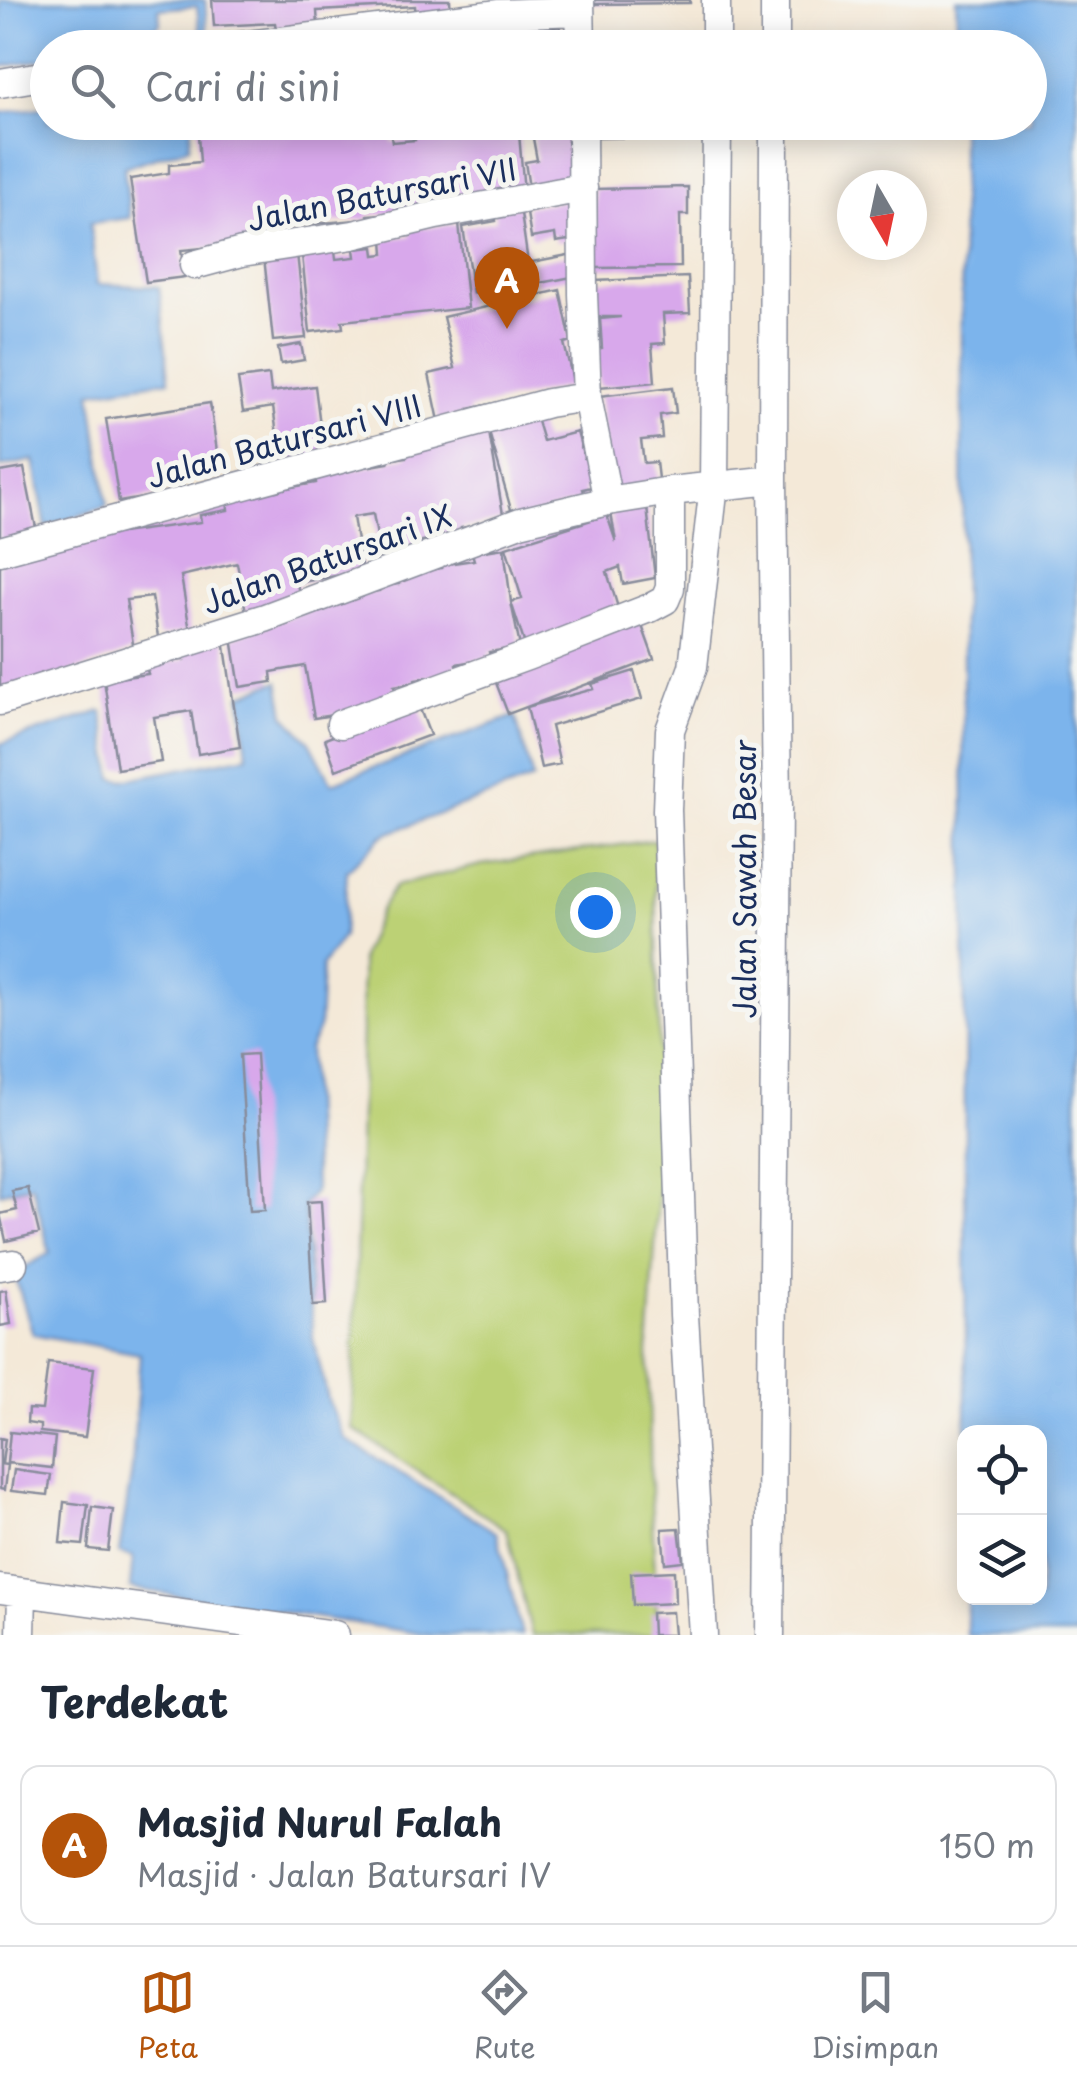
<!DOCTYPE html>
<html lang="id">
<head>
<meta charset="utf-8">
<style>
	:root { --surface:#fff; --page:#f6f6f7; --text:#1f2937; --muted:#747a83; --line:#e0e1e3; --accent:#b45309 }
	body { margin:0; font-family:"Playpen Sans",sans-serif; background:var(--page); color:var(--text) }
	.controls { position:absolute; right:30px; bottom:30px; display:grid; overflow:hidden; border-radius:20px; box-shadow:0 5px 25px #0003 }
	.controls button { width:90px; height:90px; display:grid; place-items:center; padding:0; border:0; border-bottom:2px solid var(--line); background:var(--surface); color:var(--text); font:50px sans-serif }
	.compass { position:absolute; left:837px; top:170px; width:90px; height:90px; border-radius:50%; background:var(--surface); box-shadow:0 5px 25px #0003; rotate:171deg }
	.you { position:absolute; left:595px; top:912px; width:35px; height:35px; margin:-25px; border:8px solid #fff; border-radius:50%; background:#1a73e8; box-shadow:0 0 0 15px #1a73e833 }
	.badge { display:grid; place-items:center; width:65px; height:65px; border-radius:50%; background:var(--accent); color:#fff; font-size:32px; font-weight:700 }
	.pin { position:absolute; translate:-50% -82px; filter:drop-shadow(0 2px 5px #0008) }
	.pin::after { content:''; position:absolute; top:52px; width:35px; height:30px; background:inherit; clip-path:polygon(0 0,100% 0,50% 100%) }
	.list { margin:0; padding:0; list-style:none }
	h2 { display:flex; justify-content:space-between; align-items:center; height:130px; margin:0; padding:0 40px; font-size:42px }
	h2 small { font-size:32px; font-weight:400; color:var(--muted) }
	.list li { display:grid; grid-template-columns:65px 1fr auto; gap:30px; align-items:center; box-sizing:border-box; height:160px; margin:0 20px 20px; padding:0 20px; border:2px solid var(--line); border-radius:20px }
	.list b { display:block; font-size:38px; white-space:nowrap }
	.list p { margin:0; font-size:32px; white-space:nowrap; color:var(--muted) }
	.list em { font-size:32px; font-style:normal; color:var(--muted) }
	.icon { flex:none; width:55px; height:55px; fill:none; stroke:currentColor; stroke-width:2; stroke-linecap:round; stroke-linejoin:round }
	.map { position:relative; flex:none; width:1077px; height:1635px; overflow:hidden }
	.search { position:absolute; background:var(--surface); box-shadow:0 5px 25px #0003; left:30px; right:30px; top:30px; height:110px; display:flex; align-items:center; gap:25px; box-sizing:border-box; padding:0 35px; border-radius:55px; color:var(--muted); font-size:38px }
	.sheet { height:310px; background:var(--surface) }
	nav { display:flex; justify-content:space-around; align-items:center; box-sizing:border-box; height:140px; border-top:2px solid var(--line); background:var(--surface); font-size:28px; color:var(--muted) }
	nav a { display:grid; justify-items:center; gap:5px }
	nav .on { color:var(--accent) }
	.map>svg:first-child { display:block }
	.green { fill:#bcd175; stroke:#6c806a; stroke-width:2.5 }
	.water { fill:#7cb4ec; stroke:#4c72a5; stroke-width:2.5 }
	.building { fill:#d8a8eb }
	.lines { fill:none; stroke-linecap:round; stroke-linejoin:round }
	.minor-casing { stroke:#888c9b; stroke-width:31 }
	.minor { stroke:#fff; stroke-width:28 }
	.labels { text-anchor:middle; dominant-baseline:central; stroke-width:10; stroke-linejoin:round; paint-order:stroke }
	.street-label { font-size:30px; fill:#1b2f5e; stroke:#f6f6f2 }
</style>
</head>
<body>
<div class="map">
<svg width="1077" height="1635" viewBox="0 0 1077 1635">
	<rect width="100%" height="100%" fill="#f6f6f2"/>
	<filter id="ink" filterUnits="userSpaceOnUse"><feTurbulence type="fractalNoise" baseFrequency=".01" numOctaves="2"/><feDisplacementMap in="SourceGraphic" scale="20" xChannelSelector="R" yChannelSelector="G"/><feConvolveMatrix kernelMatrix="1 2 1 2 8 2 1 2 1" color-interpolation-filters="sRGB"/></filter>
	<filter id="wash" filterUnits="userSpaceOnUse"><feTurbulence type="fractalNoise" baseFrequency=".0048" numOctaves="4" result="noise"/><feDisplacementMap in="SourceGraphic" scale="40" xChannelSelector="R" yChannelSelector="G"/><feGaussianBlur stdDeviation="2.25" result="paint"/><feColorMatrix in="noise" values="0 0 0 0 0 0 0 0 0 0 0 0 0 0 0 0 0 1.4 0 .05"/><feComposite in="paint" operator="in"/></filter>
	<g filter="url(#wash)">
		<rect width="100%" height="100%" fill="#f4e9d8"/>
		<path class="green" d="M 655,840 L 661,1155 L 648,1351 L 651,1498 L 658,1635 L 532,1635 L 507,1530 L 352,1428 L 362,1032 L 361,958 L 381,908 L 395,886 L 481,865 Z"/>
		<path class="water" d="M 0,0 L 205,0 L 207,30 L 201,38 L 197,6 L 159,9 L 160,24 L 122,46 L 48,48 L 47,59 L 0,67 Z
			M 956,0 L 1077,0 L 1077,1635 L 967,1635 L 967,1598 L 1040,1598 L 1040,1432 L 966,1432 L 961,123 L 1030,122 L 1030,48 L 958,47 Z
			M 47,107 L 48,122 L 192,123 L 189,147 L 124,167 L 130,218 L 90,223 L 97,284 L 159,287 L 169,380 L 91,392 L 107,506 L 46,527 L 34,460 L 0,467 L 0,113 Z
			M 279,681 L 285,715 L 310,742 L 332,783 L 515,716 L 533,779 L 383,835 L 347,871 L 343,936 L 322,965 L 319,1028 L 309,1049 L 315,1187 L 314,1192 L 304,1204 L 313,1338 L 329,1403 L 345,1439 L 497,1533 L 522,1635 L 430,1635 L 130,1588 L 133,1557 L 119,1553 L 132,1470 L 140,1354 L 33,1334 L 14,1273 L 50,1253 L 32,1185 L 0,1193 L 0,744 L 102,711 L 113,778 L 124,780 L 247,756 L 241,695 Z"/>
		<g id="blocks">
			<path class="building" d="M 212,0 L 450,0 L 451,15 L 416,17 L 415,6 L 317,11 L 318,26 L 276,29 L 275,23 L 214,26 Z
				M 593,0 L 690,0 L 690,3 L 593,4 Z
				M 560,27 L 562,48 L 467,48 L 466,39 Z
				M 432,40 L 432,48 L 401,48 L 401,42 Z
				M 197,122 L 407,122 L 408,134 L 391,136 L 392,142 L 415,140 L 414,122 L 434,122 L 435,132 L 458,129 L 457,123 L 518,122 L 524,192 L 441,199 L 442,205 L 398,209 L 398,213 L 368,215 L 368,219 L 255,229 L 256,243 L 181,250 L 185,277 L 146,282 L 130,179 L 169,173 L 169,165 L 200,162 Z
				M 530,122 L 577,122 L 576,179 L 529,188 L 525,162 L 537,160 Z
				M 597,122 L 689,122 L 689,137 L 597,138 Z
				M 688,187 L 688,215 L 680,215 L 681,267 L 596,268 L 594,189 Z
				M 575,199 L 581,238 L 556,242 L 555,234 L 531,238 L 526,207 Z
				M 520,206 L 531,284 L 473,293 L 463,227 L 496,221 L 494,210 Z
				M 459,224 L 468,308 L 342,321 L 343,328 L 310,332 L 302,255 L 335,251 L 336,259 L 355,257 L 354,249 L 374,247 L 375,255 L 384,254 L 383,239 L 411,236 L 411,229 Z
				M 297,253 L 306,338 L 273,341 L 264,257 Z
				M 573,254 L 577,276 L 536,284 L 532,262 Z
				M 688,277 L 690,313 L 663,314 L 665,343 L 652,344 L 655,382 L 599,387 L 596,349 L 602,348 L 600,319 L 621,317 L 596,317 L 595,281 Z
				M 560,290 L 571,341 L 564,343 L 574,385 L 469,409 L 470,414 L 439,421 L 429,374 L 455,368 L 443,317 Z
				M 301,344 L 304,360 L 281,364 L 278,348 Z
				M 269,375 L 271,392 L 315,386 L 324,456 L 281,462 L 273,407 L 243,412 L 238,379 Z
				M 673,387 L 676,413 L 660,415 L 662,438 L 641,440 L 644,463 L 656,462 L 659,487 L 610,493 L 599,396 Z
				M 210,403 L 220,472 L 152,483 L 154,496 L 119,502 L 106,419 Z
				M 536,418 L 543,441 L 577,432 L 584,458 L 587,457 L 596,486 L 583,489 L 586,499 L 514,520 L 489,432 L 504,520 L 461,528 L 462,534 L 422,541 L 423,547 L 403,550 L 404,554 L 381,558 L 373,514 L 353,517 L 362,571 L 297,583 L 300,600 L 246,612 L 237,563 L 181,576 L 190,631 L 158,637 L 152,597 L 126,600 L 134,650 L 0,697 L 0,564 L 86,542 L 85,538 L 201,522 L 200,515 L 228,510 L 227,498 L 316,483 L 315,476 L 388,463 L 387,460 L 407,457 L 407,453 Z
				M 24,468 L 37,533 L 0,541 L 0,472 Z
				M 647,507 L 655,578 L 623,584 L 620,567 L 607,572 L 620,614 L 525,645 L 511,602 L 522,599 L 506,547 L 607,515 L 616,542 L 611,513 Z
				M 504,548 L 511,602 L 520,647 L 489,652 L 490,658 L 456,664 L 457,672 L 415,679 L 415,682 L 394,686 L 396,695 L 339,714 L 314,718 L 305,666 L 271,672 L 272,682 L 240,687 L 232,638 L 350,595 L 379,591 L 378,587 L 399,584 L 399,579 L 417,572 L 441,568 L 440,565 L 474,560 L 472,553 Z
				M 640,620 L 654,659 L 508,714 L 493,675 Z
				M 224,640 L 240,747 L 198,754 L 191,711 L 154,717 L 161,762 L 117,769 L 104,680 L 148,674 L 146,665 L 184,660 L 182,647 Z
				M 634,671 L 642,699 L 551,726 L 560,764 L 541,768 L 527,707 L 594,689 L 592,684 Z
				M 418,704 L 430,735 L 336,770 L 325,739 Z
				M 256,1054 L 265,1210 L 250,1211 L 240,1055 Z
				M 28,1188 L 39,1233 L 6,1241 L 0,1214 L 17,1210 L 12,1191 Z
				M 321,1201 L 327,1304 L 313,1305 L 307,1202 Z
				M 6,1290 L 11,1324 L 0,1326 L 0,1291 Z
				M 48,1363 L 94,1368 L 85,1437 L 40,1432 L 40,1425 L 27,1423 L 28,1409 L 42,1410 Z
				M 10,1432 L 55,1437 L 52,1468 L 7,1463 Z
				M 0,1438 L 5,1439 L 2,1464 L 0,1464 Z
				M 0,1464 L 7,1465 L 4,1490 L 0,1489 Z
				M 14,1470 L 51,1475 L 48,1495 L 11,1491 Z
				M 64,1502 L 88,1505 L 83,1545 L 60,1543 Z
				M 92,1507 L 113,1510 L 108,1551 L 88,1549 Z
				M 679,1528 L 683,1561 L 665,1563 L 662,1529 Z
				M 674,1571 L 675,1603 L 633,1605 L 631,1573 Z
				M 672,1612 L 674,1635 L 652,1635 L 651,1613 Z"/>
		</g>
	</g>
	<g filter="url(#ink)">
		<use href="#blocks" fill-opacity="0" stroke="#888c9b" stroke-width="2.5"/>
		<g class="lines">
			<defs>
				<path id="minor" d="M 580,0 L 581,48
					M 716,0 L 716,48
					M 224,48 L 499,14 L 580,11
					M 775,48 L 775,0
					M 0,83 L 48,75
					M 582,122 L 583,294 L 587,397 L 608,501
					M 194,265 L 242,252 L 353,235 L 436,215 L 583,188
					M 0,551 L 548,403 L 587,397
					M 0,701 L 265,618 L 520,522 L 608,501 L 670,491 L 773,480
					M 341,724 L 527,656 L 650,608 L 665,600 L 670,588 L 670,491
					M 0,1266 L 13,1264
					M 0,1589 L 335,1635
					M 21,1635 L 22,1593
					M 703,1635 L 684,1315 L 667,810 L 670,730 L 693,667 L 714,485 L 717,122
					M 770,1635 L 777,805 L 773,480 L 774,122"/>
			</defs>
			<use href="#minor" class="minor-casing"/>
			<use href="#minor" class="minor"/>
		</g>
	</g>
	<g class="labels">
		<g class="street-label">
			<text transform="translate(382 193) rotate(-11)">Jalan Batursari VII</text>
			<text transform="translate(284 440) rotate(-15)">Jalan Batursari VIII</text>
			<text transform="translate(327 558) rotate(-20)">Jalan Batursari IX</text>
			<text transform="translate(743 879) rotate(-90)">Jalan Sawah Besar</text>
		</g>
	</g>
</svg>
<div class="controls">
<button><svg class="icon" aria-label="locate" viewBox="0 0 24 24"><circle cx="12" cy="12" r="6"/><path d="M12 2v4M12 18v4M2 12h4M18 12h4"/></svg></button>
<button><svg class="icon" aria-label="layers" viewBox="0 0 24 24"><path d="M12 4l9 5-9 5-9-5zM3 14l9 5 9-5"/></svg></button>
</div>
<svg class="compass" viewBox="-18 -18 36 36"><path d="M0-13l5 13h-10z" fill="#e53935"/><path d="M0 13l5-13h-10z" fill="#747a83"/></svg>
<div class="you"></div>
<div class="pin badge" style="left:507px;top:329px">A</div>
<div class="search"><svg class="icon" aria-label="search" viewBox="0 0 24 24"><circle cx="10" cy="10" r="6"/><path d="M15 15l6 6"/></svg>Cari di sini</div>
</div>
<section class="sheet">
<h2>Terdekat<small></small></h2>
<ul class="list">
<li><span class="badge">A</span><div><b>Masjid Nurul Falah</b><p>Masjid · Jalan Batursari IV</p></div><em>150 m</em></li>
</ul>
</section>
<nav>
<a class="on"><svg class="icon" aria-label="map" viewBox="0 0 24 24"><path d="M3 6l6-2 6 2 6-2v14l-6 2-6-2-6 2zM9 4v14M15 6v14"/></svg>Peta</a>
<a><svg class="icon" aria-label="directions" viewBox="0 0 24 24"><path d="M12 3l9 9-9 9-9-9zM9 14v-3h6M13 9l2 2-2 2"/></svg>Rute</a>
<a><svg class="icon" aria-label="saved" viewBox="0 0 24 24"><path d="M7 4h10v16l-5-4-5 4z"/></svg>Disimpan</a>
</nav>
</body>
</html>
